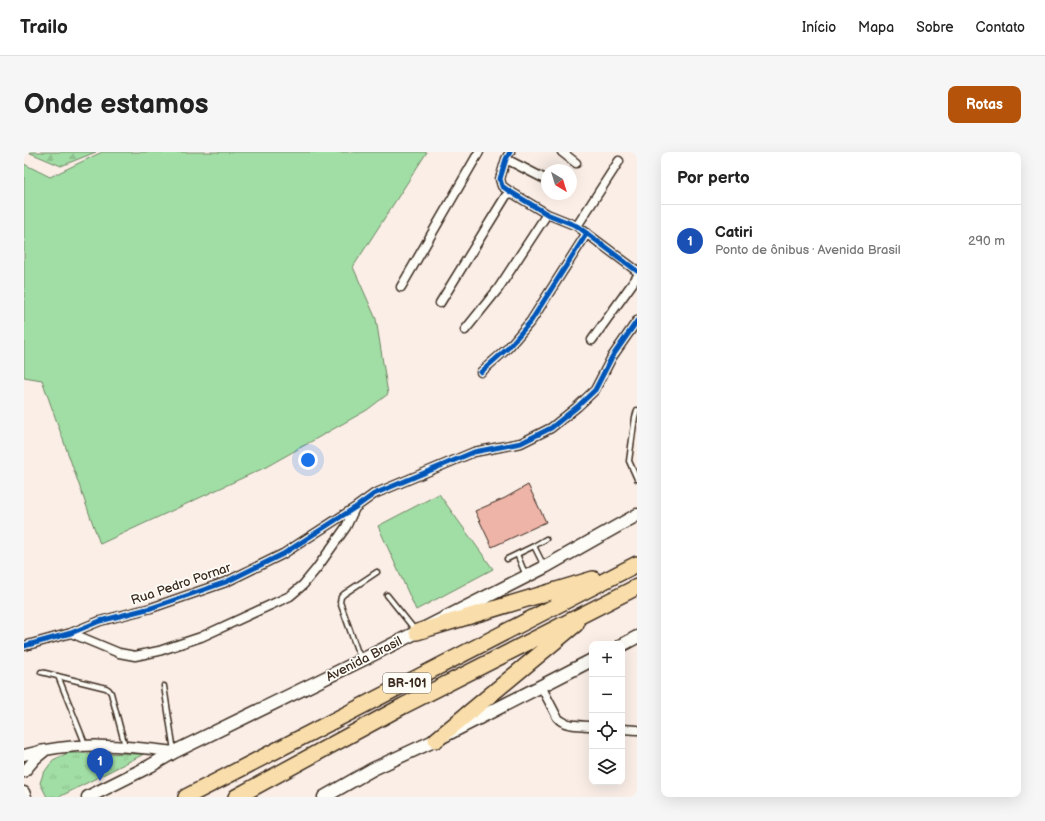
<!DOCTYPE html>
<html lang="pt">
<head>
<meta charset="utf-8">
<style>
	:root { --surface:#fff; --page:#f6f6f6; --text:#222; --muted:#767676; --line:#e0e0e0; --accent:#b45309 }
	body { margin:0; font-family:"Balsamiq Sans",sans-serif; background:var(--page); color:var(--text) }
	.controls { position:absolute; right:12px; bottom:12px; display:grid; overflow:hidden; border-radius:8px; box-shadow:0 4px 16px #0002 }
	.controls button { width:36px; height:36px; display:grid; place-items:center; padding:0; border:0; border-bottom:1px solid var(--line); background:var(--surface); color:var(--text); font:20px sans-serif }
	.compass { position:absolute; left:517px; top:12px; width:36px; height:36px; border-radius:50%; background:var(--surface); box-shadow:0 4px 16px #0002; rotate:142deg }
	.you { position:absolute; left:284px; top:308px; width:14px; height:14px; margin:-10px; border:3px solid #fff; border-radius:50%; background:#1a73e8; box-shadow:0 0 0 6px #1a73e833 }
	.badge { display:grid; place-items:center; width:26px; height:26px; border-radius:50%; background:var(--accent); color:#fff; font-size:13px; font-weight:700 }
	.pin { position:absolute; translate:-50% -33px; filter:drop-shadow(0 1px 2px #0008) }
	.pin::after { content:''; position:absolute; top:21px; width:14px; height:12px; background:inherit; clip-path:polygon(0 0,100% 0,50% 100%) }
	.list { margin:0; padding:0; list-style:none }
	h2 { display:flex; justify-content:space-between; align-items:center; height:52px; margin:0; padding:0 16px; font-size:17px }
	h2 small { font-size:13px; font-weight:400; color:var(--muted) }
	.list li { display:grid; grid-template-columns:26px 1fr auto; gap:12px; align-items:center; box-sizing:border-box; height:72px; padding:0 16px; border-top:1px solid var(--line) }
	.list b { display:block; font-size:15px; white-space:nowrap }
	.list p { margin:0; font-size:13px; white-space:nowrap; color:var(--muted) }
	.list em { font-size:13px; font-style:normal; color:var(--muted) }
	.icon { flex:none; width:22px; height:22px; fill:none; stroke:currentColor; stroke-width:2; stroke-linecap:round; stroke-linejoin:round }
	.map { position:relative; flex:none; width:613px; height:645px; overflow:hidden; border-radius:8px }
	header { display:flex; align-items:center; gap:24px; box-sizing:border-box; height:56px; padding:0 20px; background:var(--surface); border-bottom:1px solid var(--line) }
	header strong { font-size:19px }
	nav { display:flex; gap:22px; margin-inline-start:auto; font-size:14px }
	.intro { display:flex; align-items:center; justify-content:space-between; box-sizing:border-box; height:96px; padding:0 24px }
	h1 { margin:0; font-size:28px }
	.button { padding:10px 18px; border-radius:8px; background:var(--accent); color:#fff; font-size:14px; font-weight:700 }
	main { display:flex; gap:24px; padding:0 24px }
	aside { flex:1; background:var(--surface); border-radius:8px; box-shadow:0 4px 16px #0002 }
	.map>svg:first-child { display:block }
	.grass { fill:#a1dea5; stroke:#6e8462 }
	.forest { fill:url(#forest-firs); stroke:#6e8462 }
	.park { fill:url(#park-tufts); stroke:#6e8462 }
	.building { fill:#eeb4a8; stroke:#3b2a1e }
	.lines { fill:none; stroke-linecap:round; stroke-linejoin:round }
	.service-casing { stroke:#3b2a1e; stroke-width:7 }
	.minor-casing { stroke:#3b2a1e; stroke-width:11 }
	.tertiary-casing { stroke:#3b2a1e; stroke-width:13 }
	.secondary-casing { stroke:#3b2a1e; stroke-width:15 }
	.motorway-casing { stroke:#3b2a1e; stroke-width:18 }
	.service { stroke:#fdfcf7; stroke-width:4 }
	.minor { stroke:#fdfcf7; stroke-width:8 }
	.tertiary { stroke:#fdfcf7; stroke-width:10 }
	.secondary { stroke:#fdfcf7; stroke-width:12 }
	.motorway { stroke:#f9deab; stroke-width:15 }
	.cycleway-casing { stroke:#fdfcf7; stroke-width:8 }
	.cycleway { stroke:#0057b8; stroke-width:5 }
	.labels { text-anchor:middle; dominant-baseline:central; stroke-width:3.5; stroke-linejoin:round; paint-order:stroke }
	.shield { fill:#fdfcf7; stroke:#75695f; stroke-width:1 }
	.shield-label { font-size:12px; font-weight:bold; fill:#3b2a1e }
	.street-label { font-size:13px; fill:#3b2a1e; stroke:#fdfcf7 }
</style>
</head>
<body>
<header>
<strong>Trailo</strong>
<nav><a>Início</a><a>Mapa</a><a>Sobre</a><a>Contato</a></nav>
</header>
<div class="intro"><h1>Onde estamos</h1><a class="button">Rotas</a></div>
<main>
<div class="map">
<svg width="613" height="645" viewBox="0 0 613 645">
	<defs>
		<pattern id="forest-firs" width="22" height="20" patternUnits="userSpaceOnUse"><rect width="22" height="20" fill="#a1dea5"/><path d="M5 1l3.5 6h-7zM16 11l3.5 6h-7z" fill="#8cbf8e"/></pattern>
		<pattern id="park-tufts" width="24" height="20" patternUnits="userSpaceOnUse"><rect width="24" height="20" fill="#a1dea5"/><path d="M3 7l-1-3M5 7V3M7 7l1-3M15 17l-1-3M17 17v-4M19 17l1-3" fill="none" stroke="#8cbf8e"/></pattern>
	</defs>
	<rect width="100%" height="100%" fill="#faeee7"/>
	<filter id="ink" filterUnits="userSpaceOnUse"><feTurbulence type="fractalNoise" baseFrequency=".025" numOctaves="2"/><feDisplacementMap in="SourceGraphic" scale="8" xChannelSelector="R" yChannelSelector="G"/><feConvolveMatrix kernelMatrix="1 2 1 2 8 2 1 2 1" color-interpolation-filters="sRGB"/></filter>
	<g filter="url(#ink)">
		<path class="grass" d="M 78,0 L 403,0 L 329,115 L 352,167 L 364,242 L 343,258 L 242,315 L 76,392 L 18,228 L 0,225 L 0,12 L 26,25 Z
			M 415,342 L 469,417 L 392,458 L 354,374 Z"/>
		<path class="forest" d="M 4,0 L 72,0 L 37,14 Z"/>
		<path class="park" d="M 44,601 L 120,602 L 35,645 L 23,645 L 16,631 L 19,622 L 29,608 Z"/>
		<path class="building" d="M 504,333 L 522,370 L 468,395 L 451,359 L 481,346 Z"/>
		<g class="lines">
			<defs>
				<path id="service" d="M 613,258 L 611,265 L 605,309 L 613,327
					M 493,402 L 502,424
					M 483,407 L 510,394
					M 520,414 L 510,394 L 522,387
					M 363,443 L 391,478
					M 337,506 L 333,498 L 316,450 L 317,445 L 320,442 L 353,420
					M 17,520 L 82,536 L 85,538 L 87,541 L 101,594
					M 34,524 L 62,594
					M 140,534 L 150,599"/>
				<path id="minor" d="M 486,0 L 482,7 L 476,27 L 478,34 L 485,39 L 523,62 L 553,74 L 613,119
					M 538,0 L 552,11
					M 482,7 L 523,28
					M 553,74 L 595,9
					M 377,135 L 455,0
					M 416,151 L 485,39
					M 441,178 L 474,137 L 523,62
					M 568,188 L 613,125
					M 457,220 L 484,196 L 507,169 L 563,81
					M 47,481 L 95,501 L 111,504 L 135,499 L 177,485 L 266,444 L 279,433 L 293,416 L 322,375 L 331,356
					M 0,494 L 47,481 L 76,469 L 127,456 L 202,430 L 259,402 L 332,355 L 350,342 L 450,300 L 497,291 L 527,276 L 553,255 L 571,238 L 588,205 L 613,169
					M 517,534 L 533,565 C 541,575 555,573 568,574
					M 598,577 L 613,578"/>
				<path id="tertiary" d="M 0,603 C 48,589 101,593 150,600
					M 0,620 L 11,607 L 22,598
					M 0,640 L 2,645"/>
				<path id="secondary" d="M 598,493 L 613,485
					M 64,645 L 126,614 L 150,600 L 338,508 L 521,415 L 613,363
					M 300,645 L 349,617 L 412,588 L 568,508"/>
				<path id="motorway" d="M 393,480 L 569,427
					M 412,588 L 552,472
					M 162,645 L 613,412
					M 212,645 L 379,554 L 613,435"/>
			</defs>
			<use href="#service" class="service-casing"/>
			<use href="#minor" class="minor-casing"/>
			<use href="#tertiary" class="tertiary-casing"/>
			<use href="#secondary" class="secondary-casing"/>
			<use href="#motorway" class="motorway-casing"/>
			<use href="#service" class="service"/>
			<use href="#minor" class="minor"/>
			<use href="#tertiary" class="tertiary"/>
			<use href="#secondary" class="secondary"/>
			<use href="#motorway" class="motorway"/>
			<defs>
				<path id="cycleway" d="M 486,0 L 482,7 L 476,27 L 478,34 L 485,39 L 523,62 L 553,74 L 613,119
					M 457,220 L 484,196 L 507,169 L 563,81
					M 0,494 L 47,481 L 76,469 L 127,456 L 202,430 L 259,402 L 332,355 L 350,342 L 450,300 L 497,291 L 527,276 L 553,255 L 571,238 L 588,205 L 613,169"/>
			</defs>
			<use href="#cycleway" class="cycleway-casing"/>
			<use href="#cycleway" class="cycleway"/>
		</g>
	</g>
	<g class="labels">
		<rect class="shield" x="359" y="521" width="48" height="20" rx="3"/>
		<g class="shield-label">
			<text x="383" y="531">BR-101</text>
		</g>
		<g class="street-label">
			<text transform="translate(157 432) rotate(-19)">Rua Pedro Pornar</text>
			<text transform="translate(340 507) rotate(-27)">Avenida Brasil</text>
		</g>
	</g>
</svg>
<div class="controls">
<button>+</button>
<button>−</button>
<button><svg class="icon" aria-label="locate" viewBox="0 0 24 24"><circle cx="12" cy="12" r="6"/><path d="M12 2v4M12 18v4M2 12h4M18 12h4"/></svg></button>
<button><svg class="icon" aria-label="layers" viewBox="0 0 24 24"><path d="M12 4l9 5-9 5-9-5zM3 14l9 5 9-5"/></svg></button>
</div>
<svg class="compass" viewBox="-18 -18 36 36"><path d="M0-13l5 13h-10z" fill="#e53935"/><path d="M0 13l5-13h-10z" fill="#767676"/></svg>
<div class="you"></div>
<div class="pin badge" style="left:76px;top:629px;background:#1a4fb4">1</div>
</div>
<aside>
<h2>Por perto<small></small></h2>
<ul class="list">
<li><span class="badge" style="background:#1a4fb4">1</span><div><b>Catiri</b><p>Ponto de ônibus · Avenida Brasil</p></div><em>290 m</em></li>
</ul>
</aside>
</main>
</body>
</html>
